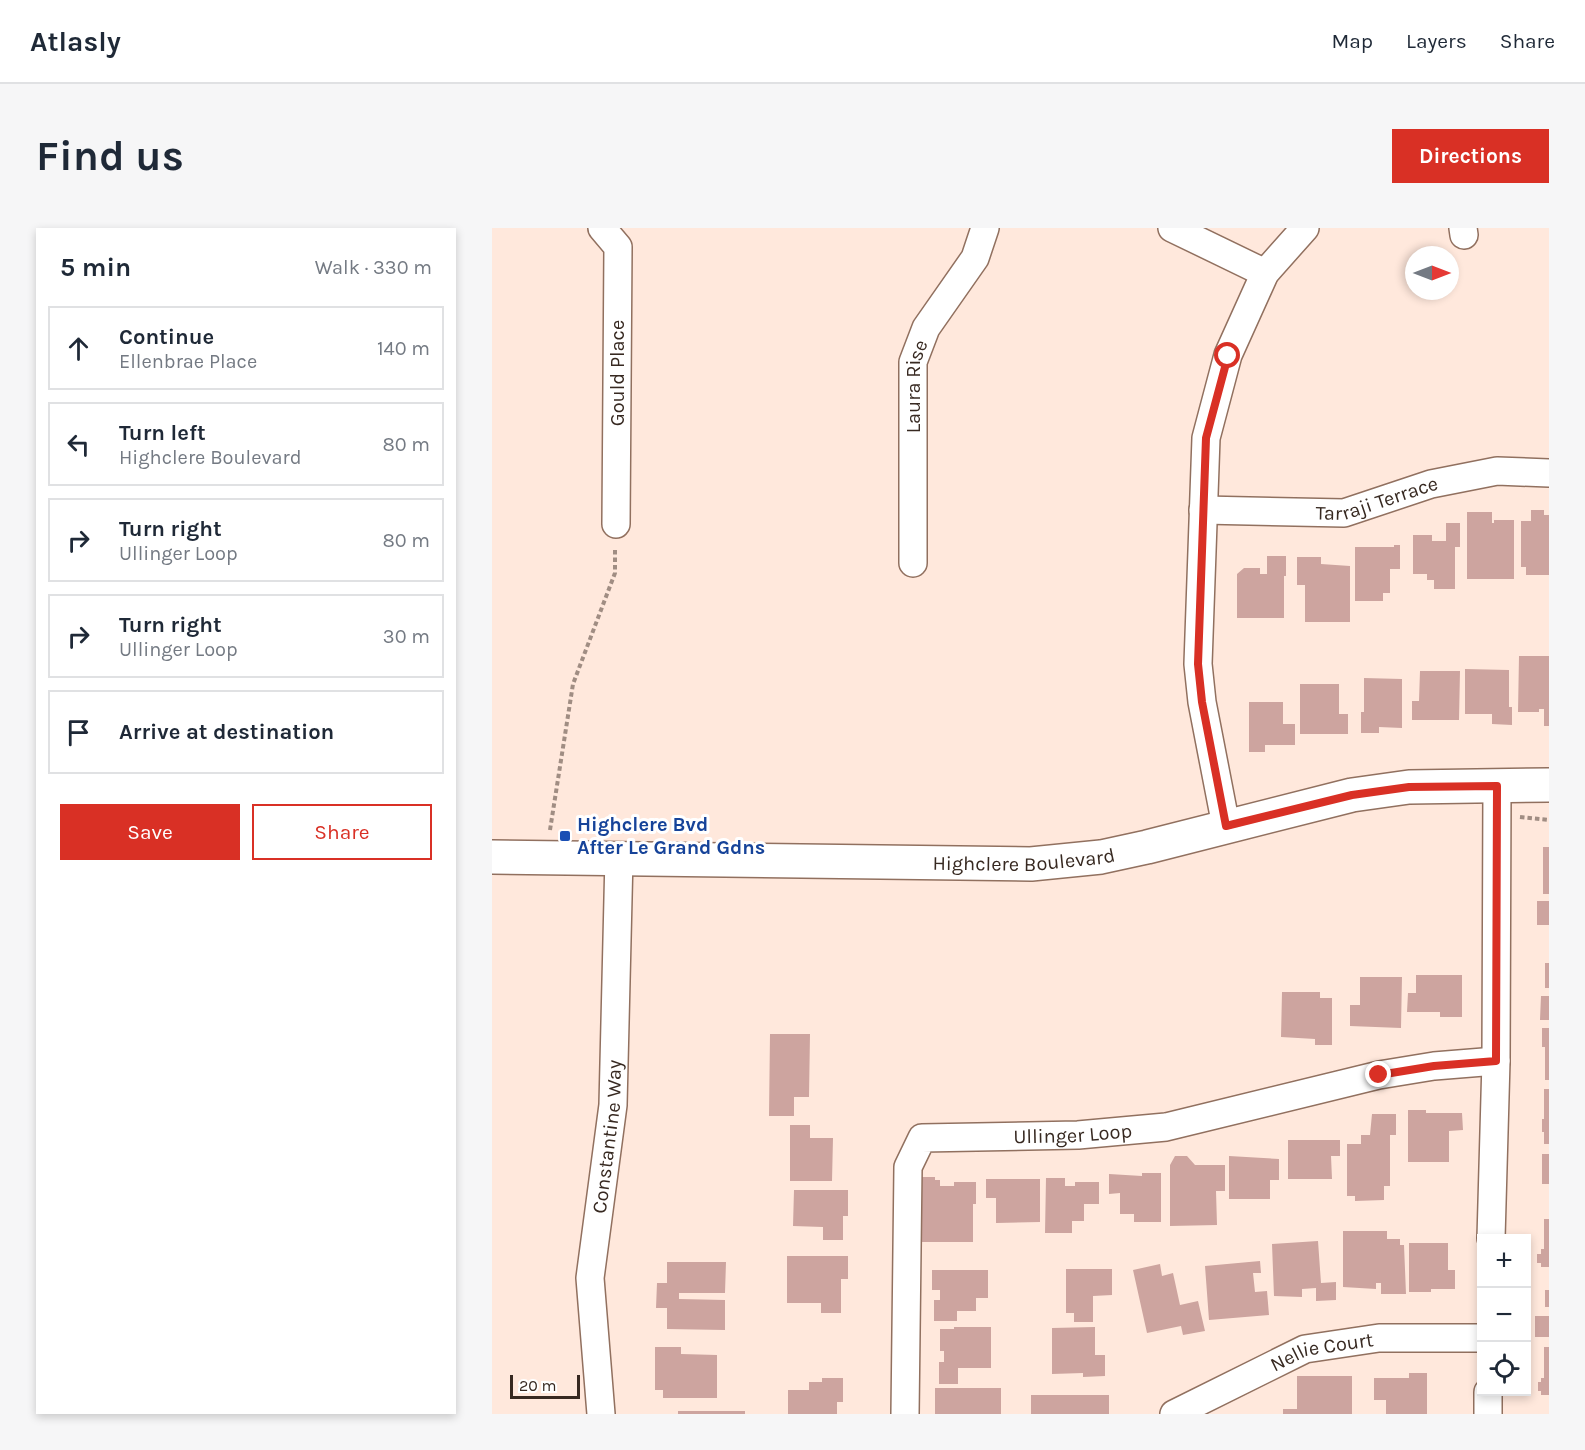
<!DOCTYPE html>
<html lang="en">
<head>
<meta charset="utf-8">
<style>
	:root { --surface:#fff; --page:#f6f6f7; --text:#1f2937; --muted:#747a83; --line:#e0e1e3; --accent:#d93025 }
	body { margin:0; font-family:Karla,sans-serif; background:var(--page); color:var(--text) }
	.controls { position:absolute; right:18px; bottom:18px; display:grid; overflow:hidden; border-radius:0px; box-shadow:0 3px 9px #0003 }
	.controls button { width:54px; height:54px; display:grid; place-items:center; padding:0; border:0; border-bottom:2px solid var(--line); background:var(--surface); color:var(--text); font:30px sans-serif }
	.compass { position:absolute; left:913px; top:18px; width:54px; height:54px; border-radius:50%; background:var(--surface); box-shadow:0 3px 9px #0003; rotate:90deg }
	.scale { position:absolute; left:18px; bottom:15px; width:70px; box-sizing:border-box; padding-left:6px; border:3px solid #372921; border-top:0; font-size:16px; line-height:21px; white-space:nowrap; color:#372921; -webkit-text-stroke:4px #fff; paint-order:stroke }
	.stop { position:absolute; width:18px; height:18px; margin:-14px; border:4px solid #d93025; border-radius:50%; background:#fff }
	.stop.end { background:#d93025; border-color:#fff; box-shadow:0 2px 6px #0008 }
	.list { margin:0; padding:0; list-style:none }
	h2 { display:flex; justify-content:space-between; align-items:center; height:78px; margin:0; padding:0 24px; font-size:26px }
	h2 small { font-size:20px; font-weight:400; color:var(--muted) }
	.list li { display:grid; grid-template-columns:39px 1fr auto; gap:18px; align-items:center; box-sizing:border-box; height:84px; margin:0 12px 12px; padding:0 12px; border:2px solid var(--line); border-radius:0px }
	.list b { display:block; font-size:22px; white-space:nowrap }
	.list p { margin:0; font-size:20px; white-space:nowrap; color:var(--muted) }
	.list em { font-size:20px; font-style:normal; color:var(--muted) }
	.actions { display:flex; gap:12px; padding:18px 24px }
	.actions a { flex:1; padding:14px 0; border:2px solid var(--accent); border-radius:0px; text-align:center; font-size:21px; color:var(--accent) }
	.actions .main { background:var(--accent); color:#fff }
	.icon { flex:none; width:33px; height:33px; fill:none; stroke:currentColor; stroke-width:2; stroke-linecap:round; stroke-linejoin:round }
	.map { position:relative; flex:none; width:1057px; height:1186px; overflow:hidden; border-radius:0px }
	header { display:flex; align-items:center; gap:36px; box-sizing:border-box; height:84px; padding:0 30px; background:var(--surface); border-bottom:2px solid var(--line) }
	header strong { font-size:28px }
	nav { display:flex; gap:33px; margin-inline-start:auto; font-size:21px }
	.intro { display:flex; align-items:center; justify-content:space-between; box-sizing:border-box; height:144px; padding:0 36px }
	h1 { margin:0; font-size:42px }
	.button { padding:15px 27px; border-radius:0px; background:var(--accent); color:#fff; font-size:21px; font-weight:700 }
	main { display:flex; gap:36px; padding:0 36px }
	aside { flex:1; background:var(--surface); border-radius:0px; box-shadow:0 3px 9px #0003 }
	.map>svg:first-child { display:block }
	.building { fill:#cda49f }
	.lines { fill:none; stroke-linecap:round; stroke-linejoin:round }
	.street-casing { stroke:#91705f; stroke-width:30 }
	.secondary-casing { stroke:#91705f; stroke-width:36 }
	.path { stroke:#a08d83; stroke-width:4; stroke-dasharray:4.5 3; stroke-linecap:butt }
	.street { stroke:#fff; stroke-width:27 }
	.secondary { stroke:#fff; stroke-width:33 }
	.route { stroke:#d93025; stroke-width:8 }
	.transit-dot { fill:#1a4fb4; stroke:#fff; stroke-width:2 }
	.labels { text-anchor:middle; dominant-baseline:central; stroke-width:6; stroke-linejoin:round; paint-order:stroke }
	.street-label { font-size:20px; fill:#372921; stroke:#fff }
	.transit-label { font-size:20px; font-weight:bold; fill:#164399; stroke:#fff; text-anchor:start }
</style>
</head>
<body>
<header>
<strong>Atlasly</strong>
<nav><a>Map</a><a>Layers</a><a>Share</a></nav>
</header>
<div class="intro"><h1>Find us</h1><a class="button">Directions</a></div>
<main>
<aside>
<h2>5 min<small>Walk · 330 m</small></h2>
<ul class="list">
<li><svg class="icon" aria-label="ahead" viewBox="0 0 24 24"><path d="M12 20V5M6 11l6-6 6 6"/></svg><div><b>Continue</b><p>Ellenbrae Place</p></div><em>140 m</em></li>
<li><svg class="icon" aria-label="left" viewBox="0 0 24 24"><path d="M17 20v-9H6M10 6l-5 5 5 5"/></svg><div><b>Turn left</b><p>Highclere Boulevard</p></div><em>80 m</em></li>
<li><svg class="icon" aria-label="right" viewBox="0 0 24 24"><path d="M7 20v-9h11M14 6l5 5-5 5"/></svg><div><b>Turn right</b><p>Ullinger Loop</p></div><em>80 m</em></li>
<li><svg class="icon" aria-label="right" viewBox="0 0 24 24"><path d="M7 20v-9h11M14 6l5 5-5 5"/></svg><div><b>Turn right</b><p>Ullinger Loop</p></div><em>30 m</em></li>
<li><svg class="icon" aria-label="arrive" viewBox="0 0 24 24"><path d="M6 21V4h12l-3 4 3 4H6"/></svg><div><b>Arrive at destination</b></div></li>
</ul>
<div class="actions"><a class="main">Save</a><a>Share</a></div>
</aside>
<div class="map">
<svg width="1057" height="1186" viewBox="0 0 1057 1186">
	<rect width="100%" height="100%" fill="#ffe8dc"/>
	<path class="building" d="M 1039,282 L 1052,282 L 1052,287 L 1057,287 L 1057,347 L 1034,347 L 1034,339 L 1029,339 L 1029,293 L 1039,293 Z
		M 975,284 L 1000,284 L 1000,295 L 1002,295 L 1002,292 L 1022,292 L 1022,351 L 975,351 Z
		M 954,295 L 968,295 L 968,319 L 963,319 L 963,361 L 942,361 L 942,352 L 935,352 L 935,346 L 921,346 L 921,307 L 940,307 L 940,313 L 954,313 Z
		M 902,317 L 908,317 L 908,341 L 898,341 L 898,365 L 891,365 L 891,373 L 863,373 L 863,319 L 902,319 Z
		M 775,328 L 794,328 L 794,348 L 792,348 L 792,390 L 745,390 L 745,346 L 752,340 L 768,340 L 768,346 L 775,346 Z
		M 805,329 L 829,329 L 829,336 L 858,338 L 858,394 L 813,394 L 813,357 L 805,357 Z
		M 1027,428 L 1057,428 L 1057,498 L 1052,498 L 1052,481 L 1047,481 L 1047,484 L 1026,484 Z
		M 973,441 L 1017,442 L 1017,479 L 1020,479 L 1020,497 L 1000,496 L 1000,486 L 973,486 Z
		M 928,443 L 968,443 L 967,492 L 920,492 L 920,473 L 927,473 Z
		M 872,450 L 910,451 L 910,500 L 887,499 L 887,505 L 869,505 L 869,484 L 872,484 Z
		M 808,456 L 847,456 L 847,486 L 856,486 L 856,506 L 808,506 Z
		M 757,474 L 791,474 L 791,496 L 803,496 L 803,517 L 773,517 L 773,524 L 757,524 Z
		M 1051,619 L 1057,619 L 1057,666 L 1051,666 Z
		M 1045,673 L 1057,673 L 1057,697 L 1045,697 Z
		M 1053,735 L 1057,735 L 1057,760 L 1053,760 Z
		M 924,747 L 970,747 L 970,789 L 948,789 L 948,784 L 915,784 L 916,765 L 924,765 Z
		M 868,749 L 910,749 L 909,800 L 858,798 L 858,777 L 868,777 Z
		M 790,764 L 828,764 L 828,770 L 840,770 L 840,817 L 823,817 L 823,811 L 789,809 Z
		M 1049,768 L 1057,768 L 1057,792 L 1048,792 Z
		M 1050,800 L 1057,800 L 1057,852 L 1053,852 L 1053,819 L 1050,819 Z
		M 278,806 L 318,806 L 317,869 L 302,869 L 302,888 L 277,888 Z
		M 1052,861 L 1057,861 L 1057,916 L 1052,916 L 1052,904 L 1050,904 L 1050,891 L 1052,891 Z
		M 916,882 L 934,882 L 934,885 L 970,885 L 971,902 L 957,903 L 957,934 L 916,934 Z
		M 880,886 L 904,886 L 904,907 L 898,907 L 898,958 L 892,958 L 892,972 L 863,973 L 863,968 L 855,968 L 855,916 L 869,916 L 869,907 L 878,907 Z
		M 298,897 L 318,897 L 318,910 L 341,910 L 340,953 L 298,953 Z
		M 796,912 L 848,912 L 848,928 L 839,928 L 840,951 L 796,951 Z
		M 1050,926 L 1057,926 L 1057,956 L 1050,956 Z
		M 683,928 L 695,928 L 703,937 L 733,937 L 733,963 L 724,963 L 725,997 L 678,998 L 678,937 Z
		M 737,928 L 787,931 L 787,952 L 778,952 L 778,971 L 737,971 Z
		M 650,945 L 669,945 L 669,994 L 642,994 L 642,986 L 628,986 L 628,965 L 617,966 L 617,946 L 650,948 Z
		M 429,949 L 443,949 L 443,952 L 448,952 L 448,958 L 462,958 L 462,954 L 484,954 L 484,976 L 481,976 L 481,1014 L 429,1014 Z
		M 554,950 L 573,950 L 573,958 L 583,958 L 583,954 L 607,954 L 607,976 L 592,976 L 592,993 L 580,993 L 580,1005 L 553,1005 Z
		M 494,951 L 548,951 L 548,994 L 504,995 L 504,970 L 494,970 Z
		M 302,962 L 356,962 L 356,988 L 351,988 L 351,1012 L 331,1012 L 331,999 L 301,998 Z
		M 1052,991 L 1057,991 L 1057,1039 L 1049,1039 L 1049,1035 L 1045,1035 L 1045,1026 L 1049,1026 L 1049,1021 L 1052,1021 Z
		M 851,1003 L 895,1003 L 895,1011 L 908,1011 L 908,1017 L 912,1017 L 914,1066 L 889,1066 L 889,1055 L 884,1055 L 884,1061 L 851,1059 Z
		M 826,1013 L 829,1055 L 844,1054 L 844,1072 L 824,1073 L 824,1060 L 810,1061 L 810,1069 L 782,1068 L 780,1016 Z
		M 917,1015 L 956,1015 L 956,1042 L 963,1042 L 963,1061 L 939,1061 L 939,1064 L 917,1064 Z
		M 295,1028 L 356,1028 L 356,1051 L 349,1051 L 349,1085 L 329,1085 L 329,1075 L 295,1075 Z
		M 768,1033 L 769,1045 L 761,1045 L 763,1064 L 775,1063 L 777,1087 L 717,1092 L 713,1038 Z
		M 175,1034 L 234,1034 L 233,1065 L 187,1065 L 187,1071 L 233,1072 L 233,1102 L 175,1101 L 175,1080 L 164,1080 L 165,1055 L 175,1055 Z
		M 668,1036 L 670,1048 L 681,1045 L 688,1077 L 706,1073 L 713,1103 L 691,1107 L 689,1098 L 655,1105 L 641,1042 Z
		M 574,1041 L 620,1041 L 620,1067 L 601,1068 L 601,1094 L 582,1094 L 582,1085 L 574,1085 Z
		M 440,1042 L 496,1042 L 496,1070 L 484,1070 L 484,1083 L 465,1083 L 465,1093 L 442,1093 L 442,1072 L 448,1072 L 448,1062 L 440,1062 Z
		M 1053,1062 L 1057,1062 L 1057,1079 L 1053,1079 Z
		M 1043,1088 L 1057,1088 L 1057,1109 L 1043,1109 Z
		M 462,1099 L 499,1099 L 499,1140 L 466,1140 L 466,1156 L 447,1156 L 447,1134 L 452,1134 L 452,1123 L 448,1123 L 448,1101 L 462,1101 Z
		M 603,1099 L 603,1127 L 613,1127 L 613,1148 L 591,1149 L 591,1145 L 560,1146 L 560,1100 Z
		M 163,1119 L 189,1119 L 189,1126 L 225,1127 L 225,1170 L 171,1170 L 171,1162 L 163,1162 Z
		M 1052,1119 L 1057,1119 L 1057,1167 L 1049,1167 L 1049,1163 L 1046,1163 L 1046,1154 L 1049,1154 L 1049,1150 L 1052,1150 Z
		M 917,1145 L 935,1145 L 935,1186 L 894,1186 L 894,1172 L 882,1172 L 882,1150 L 917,1150 Z
		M 805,1148 L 860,1148 L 860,1186 L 791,1186 L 791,1181 L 805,1181 Z
		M 330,1150 L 351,1150 L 351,1174 L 345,1174 L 345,1186 L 296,1186 L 296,1162 L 317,1162 L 317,1154 L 330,1154 Z
		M 443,1160 L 509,1160 L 509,1186 L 443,1186 Z
		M 539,1167 L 617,1167 L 617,1186 L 539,1186 Z
		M 186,1183 L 253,1183 L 253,1186 L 186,1186 Z"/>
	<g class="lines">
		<defs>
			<g id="street">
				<path d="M 110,0 L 126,19 L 124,296"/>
				<path d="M 680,0 L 773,45"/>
				<path d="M 971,0 L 972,7"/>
				<path id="s1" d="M 711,282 L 852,285 L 939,256 L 1005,243 L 1057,245"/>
				<path id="s2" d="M 421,335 L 421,134 L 434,100 L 483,30 L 493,0"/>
				<path d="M 734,598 L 710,474 L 706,436 L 714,210 L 736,127 L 773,45 L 813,0"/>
				<path d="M 999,1010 L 1004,833 L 1005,558"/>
				<path id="s3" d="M 109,1186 L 98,1050 L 121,877 L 127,629"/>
				<path id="s4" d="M 413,1186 L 416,939 L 430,910 L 586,907 L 674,899 L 887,847 L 942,838 L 1004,833"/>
				<path id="s5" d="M 682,1186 L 813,1121 L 887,1110 L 990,1110"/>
				<path d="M 996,1186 L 996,1164"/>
			</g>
			<g id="secondary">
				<path id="s6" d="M 0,629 L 539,636 L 609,629 L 655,619 L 860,567 L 917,559 L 1057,557"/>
			</g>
		</defs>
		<use href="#street" class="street-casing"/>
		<use href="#secondary" class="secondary-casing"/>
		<path class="path" d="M 1028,589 L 1057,592
			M 58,602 L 81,456 L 123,345 L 123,319"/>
		<use href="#street" class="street"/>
		<use href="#secondary" class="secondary"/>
	</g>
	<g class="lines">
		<path class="route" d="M 736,128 L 714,210 L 706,436 L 710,474 L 734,598 L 860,567 L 917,559 L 1005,558 L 1004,833 L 942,838 L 887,847"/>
	</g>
	<rect class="transit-dot" x="67" y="602" width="12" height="12" rx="3"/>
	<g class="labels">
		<g class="street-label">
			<text transform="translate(125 145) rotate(-90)">Gould Place</text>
			<text stroke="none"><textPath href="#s2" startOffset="177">Laura Rise</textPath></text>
			<text stroke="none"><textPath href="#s1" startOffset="176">Tarraji Terrace</textPath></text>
			<text stroke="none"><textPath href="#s6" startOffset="532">Highclere Boulevard</textPath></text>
			<text stroke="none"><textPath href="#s4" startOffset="430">Ullinger Loop</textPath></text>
			<text stroke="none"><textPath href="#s3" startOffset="279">Constantine Way</textPath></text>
			<text stroke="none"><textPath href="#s5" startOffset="162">Nellie Court</textPath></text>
		</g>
		<g class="transit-label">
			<text x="85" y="596">Highclere Bvd<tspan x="85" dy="23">After Le Grand Gdns</tspan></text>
		</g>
	</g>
</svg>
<div class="controls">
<button>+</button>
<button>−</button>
<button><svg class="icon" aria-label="locate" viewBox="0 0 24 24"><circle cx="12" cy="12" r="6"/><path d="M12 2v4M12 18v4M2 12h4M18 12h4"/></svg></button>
</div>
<svg class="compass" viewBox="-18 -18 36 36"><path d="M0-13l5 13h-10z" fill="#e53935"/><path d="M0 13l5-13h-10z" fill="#747a83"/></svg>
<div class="scale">20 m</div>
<div class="stop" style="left:736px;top:128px"></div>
<div class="stop end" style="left:887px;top:847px"></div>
</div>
</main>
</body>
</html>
